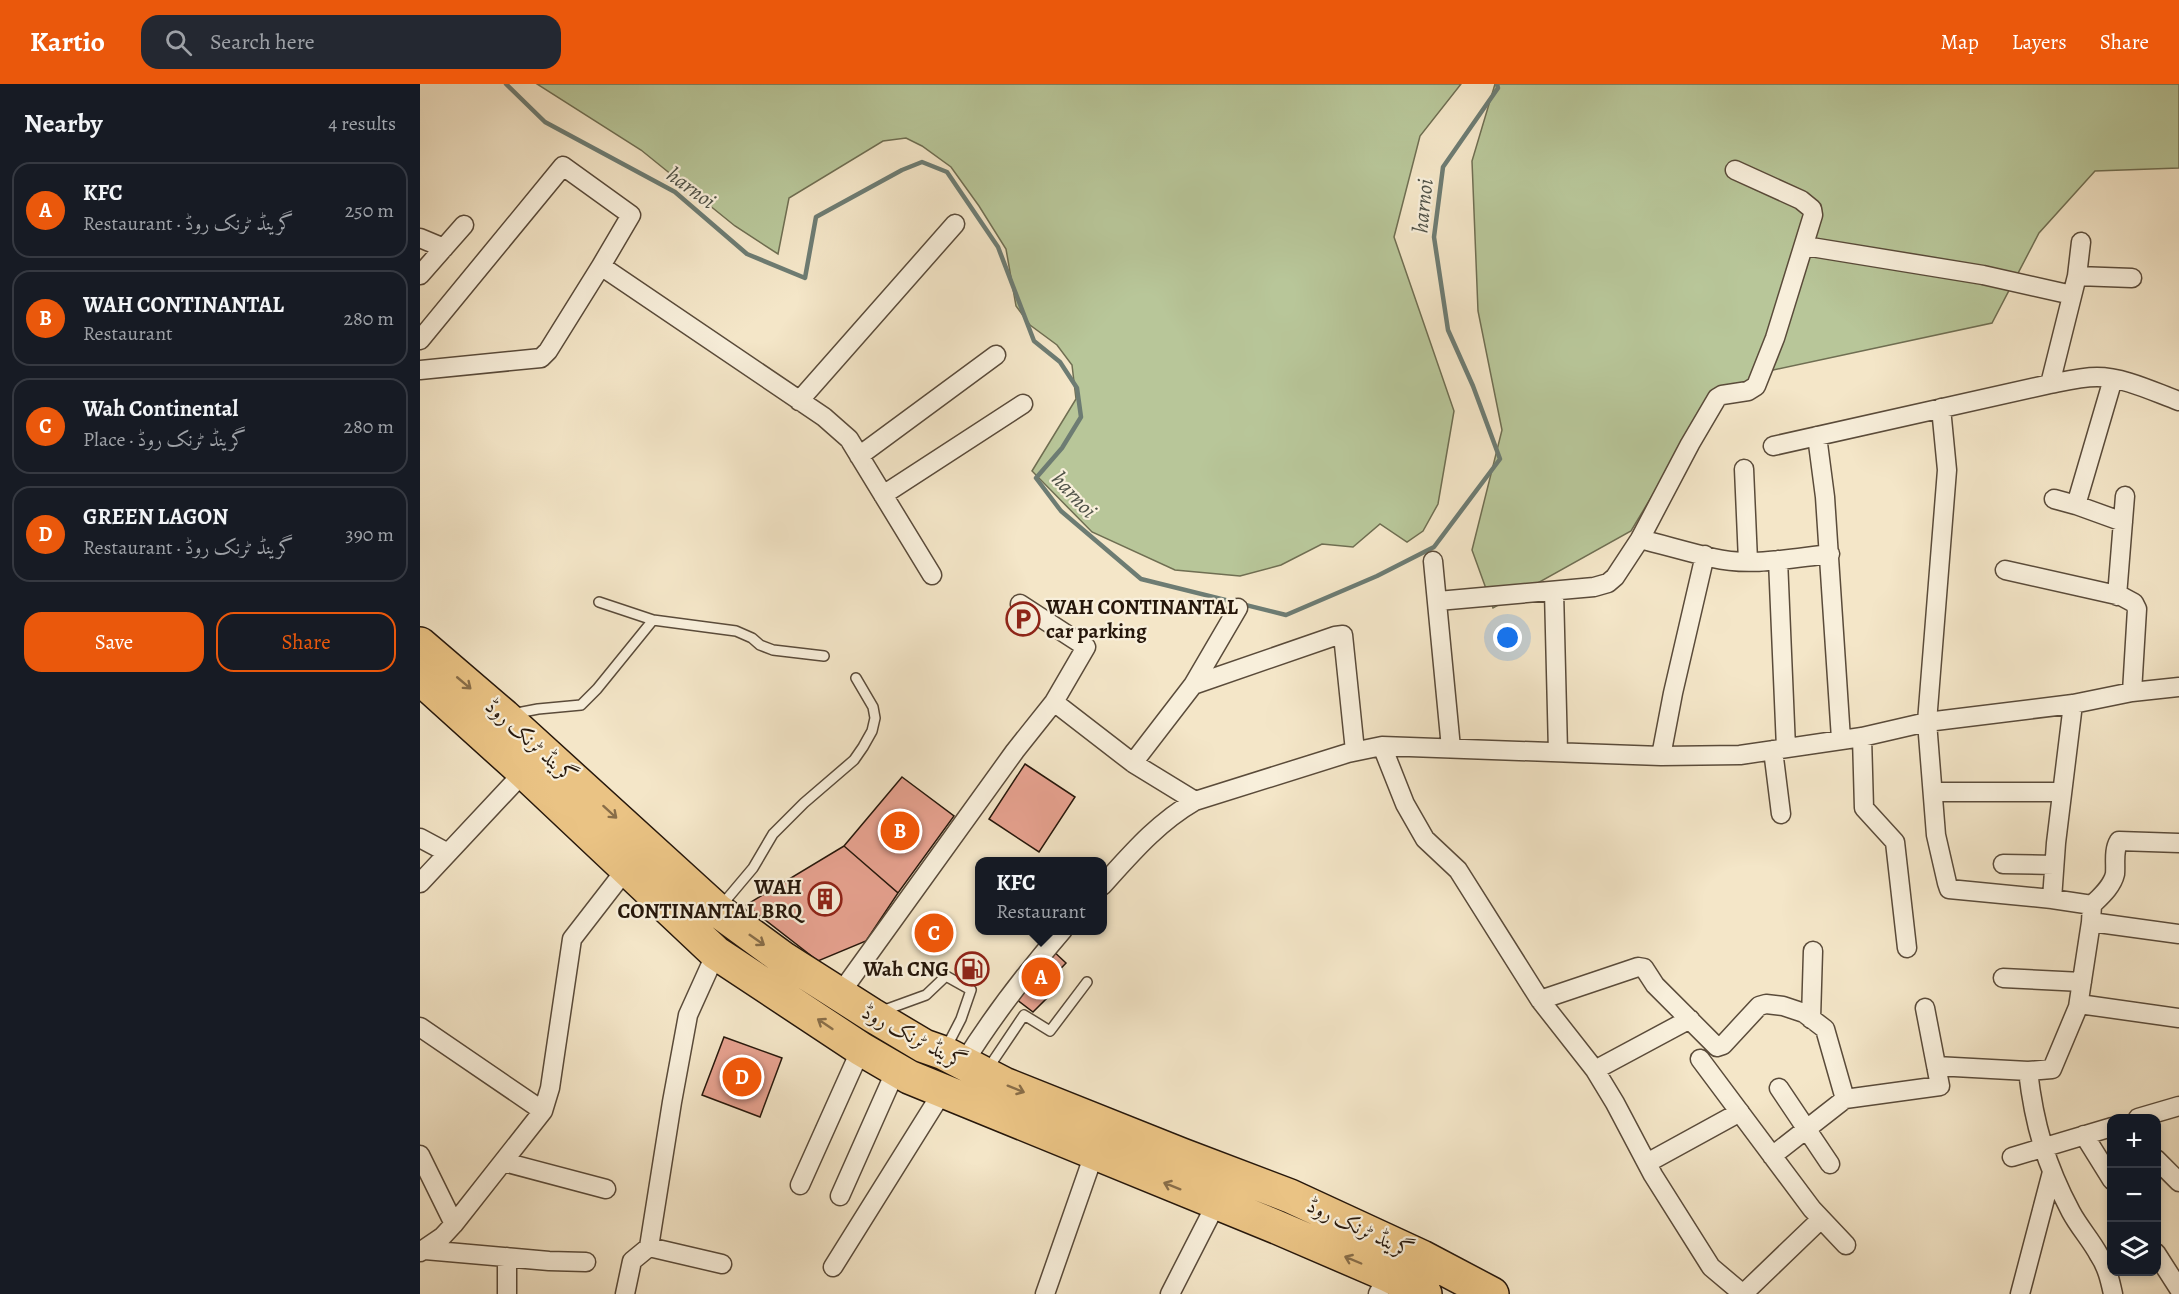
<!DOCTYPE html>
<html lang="en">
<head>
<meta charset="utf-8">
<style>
	:root { --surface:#171b24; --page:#242831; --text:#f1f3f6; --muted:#9ea1a6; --line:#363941; --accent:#ea580c }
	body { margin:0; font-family:Alegreya,Amiri,serif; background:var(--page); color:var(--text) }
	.controls { position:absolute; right:18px; bottom:18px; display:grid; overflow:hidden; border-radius:12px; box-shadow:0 3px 9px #0003 }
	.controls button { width:54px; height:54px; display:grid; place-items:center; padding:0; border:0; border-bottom:2px solid var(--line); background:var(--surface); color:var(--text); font:30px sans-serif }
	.you { position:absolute; left:1088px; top:554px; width:21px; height:21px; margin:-15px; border:4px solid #fff; border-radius:50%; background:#1a73e8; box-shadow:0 0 0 9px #1a73e833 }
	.badge { display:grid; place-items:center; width:39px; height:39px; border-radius:50%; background:var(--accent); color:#fff; font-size:20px; font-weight:700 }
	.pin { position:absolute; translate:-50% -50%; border:3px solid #fff; box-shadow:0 2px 6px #0006 }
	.popup { position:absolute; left:555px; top:773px; width:132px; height:78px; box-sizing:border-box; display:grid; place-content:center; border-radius:12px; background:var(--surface); filter:drop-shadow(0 2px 4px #0005); font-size:20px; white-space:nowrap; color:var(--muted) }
	.popup b { font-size:22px; color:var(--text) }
	.popup::after { content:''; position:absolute; left:50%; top:100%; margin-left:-12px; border:12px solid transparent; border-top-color:var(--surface) }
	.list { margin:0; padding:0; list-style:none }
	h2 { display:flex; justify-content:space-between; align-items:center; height:78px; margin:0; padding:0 24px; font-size:26px }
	h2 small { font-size:20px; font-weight:400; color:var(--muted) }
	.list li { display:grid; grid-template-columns:39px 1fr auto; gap:18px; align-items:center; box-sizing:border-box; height:96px; margin:0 12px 12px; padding:0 12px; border:2px solid var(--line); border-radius:18px }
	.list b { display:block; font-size:22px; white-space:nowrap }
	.list p { margin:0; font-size:20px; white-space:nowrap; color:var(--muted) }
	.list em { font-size:20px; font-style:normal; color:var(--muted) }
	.actions { display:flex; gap:12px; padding:18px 24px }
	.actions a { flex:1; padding:14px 0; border:2px solid var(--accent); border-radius:18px; text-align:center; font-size:21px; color:var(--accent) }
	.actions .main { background:var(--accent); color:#fff }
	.icon { flex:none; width:33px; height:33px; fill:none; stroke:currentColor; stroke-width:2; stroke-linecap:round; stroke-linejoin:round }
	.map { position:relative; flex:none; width:1759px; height:1210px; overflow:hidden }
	header { display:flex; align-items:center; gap:36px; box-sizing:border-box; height:84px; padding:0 30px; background:var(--accent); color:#fff }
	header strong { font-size:28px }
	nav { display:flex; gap:33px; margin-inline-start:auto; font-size:21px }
	.search { width:420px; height:54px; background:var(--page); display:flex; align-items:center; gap:15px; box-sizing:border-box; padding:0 21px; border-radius:18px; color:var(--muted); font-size:22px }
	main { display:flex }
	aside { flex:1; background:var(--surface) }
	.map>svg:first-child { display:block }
	.green { fill:#b8c699; stroke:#6f6e52; stroke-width:1.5 }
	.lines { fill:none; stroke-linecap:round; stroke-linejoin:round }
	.stream { stroke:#6d7c73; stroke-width:4.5 }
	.building { fill:#e7a290; stroke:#26170b; stroke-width:1.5 }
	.lane-casing { stroke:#5a4b3a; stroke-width:12 }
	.street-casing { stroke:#5a4b3a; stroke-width:21 }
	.highway-casing { stroke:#26170b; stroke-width:36 }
	.lane { stroke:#f8efdb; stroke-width:9 }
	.street { stroke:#f8efdb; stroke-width:18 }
	.highway { stroke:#eac384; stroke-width:33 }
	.oneway { stroke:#886d48 }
	.labels { text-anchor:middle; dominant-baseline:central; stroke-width:4.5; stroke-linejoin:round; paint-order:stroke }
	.poi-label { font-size:21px; font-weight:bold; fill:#26170b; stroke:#f8efdb; text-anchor:end }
	.street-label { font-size:21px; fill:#26170b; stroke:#f8efdb }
	.water-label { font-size:22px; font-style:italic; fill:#4f5248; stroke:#f8efdb }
</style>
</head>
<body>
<header>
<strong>Kartio</strong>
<div class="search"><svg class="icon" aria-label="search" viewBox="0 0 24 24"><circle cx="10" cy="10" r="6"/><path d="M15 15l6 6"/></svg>Search here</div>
<nav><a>Map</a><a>Layers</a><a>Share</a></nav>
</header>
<main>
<aside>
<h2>Nearby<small>4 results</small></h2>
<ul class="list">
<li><span class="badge">A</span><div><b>KFC</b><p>Restaurant · گرینڈ ٹرنک روڈ</p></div><em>250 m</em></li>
<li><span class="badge">B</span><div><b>WAH CONTINANTAL</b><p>Restaurant</p></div><em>280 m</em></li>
<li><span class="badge">C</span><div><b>Wah Continental</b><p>Place · گرینڈ ٹرنک روڈ</p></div><em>280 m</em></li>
<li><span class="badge">D</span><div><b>GREEN LAGON</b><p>Restaurant · گرینڈ ٹرنک روڈ</p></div><em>390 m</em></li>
</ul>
<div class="actions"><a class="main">Save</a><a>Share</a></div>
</aside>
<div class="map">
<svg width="1759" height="1210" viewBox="0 0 1759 1210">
	<rect width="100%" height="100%" fill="#f4e6c8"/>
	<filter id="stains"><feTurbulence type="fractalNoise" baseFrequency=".00333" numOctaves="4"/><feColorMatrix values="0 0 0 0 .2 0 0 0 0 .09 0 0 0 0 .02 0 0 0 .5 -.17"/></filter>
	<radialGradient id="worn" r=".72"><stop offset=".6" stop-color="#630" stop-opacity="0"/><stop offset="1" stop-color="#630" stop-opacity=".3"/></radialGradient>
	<path class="green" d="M 117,0 L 1041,0 L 1000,52 L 974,153 L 1034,327 L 1018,420 L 1003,447 L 987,458 L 960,440 L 933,463 L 902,460 L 861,481 L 820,492 L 755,486 L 672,448 L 612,387 L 656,315 L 652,281 L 637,261 L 610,241 L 596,222 L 586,165 L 559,122 L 531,83 L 502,62 L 486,54 L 463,57 L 369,114 L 358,170 L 315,142 L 221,66 Z
		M 1075,0 L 1759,0 L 1759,84 L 1675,87 L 1619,149 L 1572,239 L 1344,288 L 1275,340 L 1211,447 L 1073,524 L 1052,466 L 1082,346 L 1058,227 L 1052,77 Z"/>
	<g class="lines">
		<path class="stream" d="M 86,0 L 125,38 L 255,108 L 327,170 L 385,194 L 396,133 L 482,86 L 502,78 L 527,88 L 578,163 L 614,257 L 640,278 L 657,304 L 661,333 L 642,364 L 616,394 L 641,427 L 721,495 L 866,531 L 957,492 L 1014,463 L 1080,375 L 1053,302 L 1028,246 L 1014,153 L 1023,83 L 1078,4 L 1077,0"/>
	</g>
	<path class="building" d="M 605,680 L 655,713 L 619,768 L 569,735 Z
		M 482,693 L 534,732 L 478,809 L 424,762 Z
		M 424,762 L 478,809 L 446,857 L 398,877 L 326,821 Z
		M 516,836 L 528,847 L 513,863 L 501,851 Z
		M 631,865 L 646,879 L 628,898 L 637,904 L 613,928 L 596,915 Z
		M 304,953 L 362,974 L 340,1033 L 282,1011 Z"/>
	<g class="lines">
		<defs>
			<path id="lane" d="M 179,518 L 233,536 L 316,547 L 332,554 L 340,561 L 353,566 L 404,572
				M 92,630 L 118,625 L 161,621 L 177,605 L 233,536
				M 301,822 L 333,784 L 353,750 L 384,719 L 434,676 L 443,663 L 452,647 L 455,634 L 453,623 L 436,594
				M 462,927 L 506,911 L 526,892 L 551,906 L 541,935 L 526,964
				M 567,986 L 604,931 L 630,947 L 667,898"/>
			<path id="street" d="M 0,154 L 24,164
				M 1385,162 L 1563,191 L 1652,211
				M 0,191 L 44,141
				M 1657,192 L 1712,194
				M 0,256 L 143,82 L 211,131 L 181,182
				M 0,286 L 121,274 L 128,267 L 181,182 L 404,333 L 429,355 L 512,491
				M 1630,300 L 1657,192 L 1661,158
				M 379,317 L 535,140
				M 1521,324 L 1527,386 L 1507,638 L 1516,751 L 1527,799 L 1529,805 L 1632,815 L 1672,821 L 1671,838
				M 1397,352 L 1405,413 L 1421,655
				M 1353,362 L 1630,300 C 1645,297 1661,293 1677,293 C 1704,293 1734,308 1759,317
				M 439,372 L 576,271
				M 1324,385 L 1328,477
				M 463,411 L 603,320
				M 1634,415 L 1656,421 L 1703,438
				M 1656,421 L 1693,295
				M 1220,455 C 1244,461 1268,468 1293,474 C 1330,483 1372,474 1410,470
				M 1358,476 L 1366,664
				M 1013,477 L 1031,664
				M 1585,486 L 1701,512 L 1714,519 L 1717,525 L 1712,608
				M 1134,507 L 1138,668
				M 1697,512 L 1705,412
				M 1018,517 L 1174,503 L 1188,499 L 1195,493 L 1220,455 L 1270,360 L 1297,314 L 1302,311 L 1328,307 L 1336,302 L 1355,254 L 1393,131 L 1392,125 L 1381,116 L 1315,86
				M 773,601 L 818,524
				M 634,618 L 713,679 L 775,717
				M 1442,653 L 1444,724 L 1475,758 L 1487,864
				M 962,662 L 985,720 L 1005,755 L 1038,786 L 1120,916 L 1175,986 L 1195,1019 L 1233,1091 L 1291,1183 L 1323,1210
				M 1353,666 L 1361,730
				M 1241,672 L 1253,609 L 1285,471
				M 713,679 L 773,601 L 915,552 L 923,551 L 935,667
				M 1513,708 L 1642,708
				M 0,754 L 28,769
				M 1583,780 L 1634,781
				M 0,799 L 104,688
				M 682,802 C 711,770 737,739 775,717 L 928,669 L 962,662 L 1241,672 L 1320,671 L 1442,653 L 1507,638 L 1653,620 L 1712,608 L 1759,603
				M 1632,815 L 1636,759 L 1653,620
				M 1672,821 C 1680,813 1692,803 1695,790 C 1696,779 1693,767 1699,757 L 1759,759
				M 296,869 L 268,931 L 252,1018 L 229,1163 L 302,1180
				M 1583,894 L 1662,898
				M 419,911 L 595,667 L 634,618 L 666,563 L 600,520
				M 1120,916 L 1218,883 L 1224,884 L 1235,901 L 1297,963 L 1303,961 L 1339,922 L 1346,920 L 1363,922 L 1384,929 L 1405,945 L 1425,1015 L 1520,1002 L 1505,924
				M 1659,920 L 1759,934
				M 1391,935 L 1393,867
				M 0,943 L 123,1027
				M 1280,975 L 1392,1125 L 1426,1161
				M 543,980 C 572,933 607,888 643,846
				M 1516,982 L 1608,987
				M 1175,986 L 1270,935
				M 1359,1004 L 1410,1080
				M 1718,1034 L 1759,1022
				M 1664,1051 L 1692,1096
				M 0,1071 L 34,1140
				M 1352,1072 L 1425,1015
				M 1592,1073 L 1692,1043
				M 1736,1075 L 1759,1098
				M 84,1078 L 186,1105
				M 1227,1079 L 1320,1028
				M 380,1101 L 441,965
				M 420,1112 L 476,986
				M 5,1166 L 129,1177 L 166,1178
				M 0,1168 L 22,1153 L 34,1140 L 123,1027 L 130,1004 L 152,855 L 207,784
				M 1736,1169 L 1759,1205
				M 87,1173 L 87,1210
				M 413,1183 L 523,1007
				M 205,1210 L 212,1177 L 229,1163
				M 625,1210 L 674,1070
				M 750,1210 L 796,1120
				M 958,1210 L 968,1191
				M 1323,1210 L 1401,1135
				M 1600,1210 L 1632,1088
				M 1693,1210 C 1690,1196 1687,1183 1679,1171 C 1671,1156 1659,1143 1651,1128 C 1626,1081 1614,1040 1608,987 L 1632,985 L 1658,923 L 1671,838 L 1759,850"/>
			<path id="highway" d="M 0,560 L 84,632 L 297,826 L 364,875 L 452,931 L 504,962 L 524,969 L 584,1000 L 762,1071 L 870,1112 L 1002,1173 L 1072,1210
				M 0,594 L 104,688 L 296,869 L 441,965 L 489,993 L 854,1142 L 968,1191 L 1005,1210"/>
		</defs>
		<use href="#lane" class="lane-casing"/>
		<use href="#street" class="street-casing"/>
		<use href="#highway" class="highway-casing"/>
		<use href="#lane" class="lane"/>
		<use href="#street" class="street"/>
		<use href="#highway" class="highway"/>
	</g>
	<defs><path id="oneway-shaft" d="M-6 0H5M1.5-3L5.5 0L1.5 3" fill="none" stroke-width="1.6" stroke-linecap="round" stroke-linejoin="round" transform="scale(1.5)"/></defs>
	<g class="oneway">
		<use href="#oneway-shaft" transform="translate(44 599) rotate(40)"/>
		<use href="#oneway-shaft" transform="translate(190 728) rotate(42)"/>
		<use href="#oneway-shaft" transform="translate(337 856) rotate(35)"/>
		<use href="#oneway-shaft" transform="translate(405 940) rotate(-146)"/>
		<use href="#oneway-shaft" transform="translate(596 1005) rotate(22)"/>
		<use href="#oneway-shaft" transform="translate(752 1102) rotate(-158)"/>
		<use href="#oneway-shaft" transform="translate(933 1176) rotate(-157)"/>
	</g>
	<defs>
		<symbol id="parking-ring" viewBox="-11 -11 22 22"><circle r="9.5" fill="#f8efdb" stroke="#8f2418" stroke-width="1.5"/><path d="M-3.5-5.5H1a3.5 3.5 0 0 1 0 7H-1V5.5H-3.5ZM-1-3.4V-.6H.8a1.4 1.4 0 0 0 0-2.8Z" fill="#8f2418"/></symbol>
		<symbol id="building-ring" viewBox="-11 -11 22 22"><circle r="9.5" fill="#f8efdb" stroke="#8f2418" stroke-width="1.5"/><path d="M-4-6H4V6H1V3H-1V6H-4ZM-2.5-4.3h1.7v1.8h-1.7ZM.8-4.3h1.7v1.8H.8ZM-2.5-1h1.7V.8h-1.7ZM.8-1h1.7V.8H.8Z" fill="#8f2418"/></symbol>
		<symbol id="fuel-ring" viewBox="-11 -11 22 22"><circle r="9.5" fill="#f8efdb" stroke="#8f2418" stroke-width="1.5"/><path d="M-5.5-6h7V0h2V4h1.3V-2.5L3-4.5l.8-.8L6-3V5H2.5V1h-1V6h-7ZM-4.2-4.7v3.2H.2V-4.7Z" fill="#8f2418"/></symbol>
	</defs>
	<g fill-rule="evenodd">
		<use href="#parking-ring" x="584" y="516" width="38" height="38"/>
		<use href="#building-ring" x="386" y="796" width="38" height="38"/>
		<use href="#fuel-ring" x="533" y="866" width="38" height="38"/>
	</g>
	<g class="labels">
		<g class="poi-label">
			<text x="626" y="523" text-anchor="start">WAH CONTINANTAL<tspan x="626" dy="24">car parking</tspan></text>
			<text x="382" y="803">WAH<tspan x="382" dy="24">CONTINANTAL BRQ</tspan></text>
			<text x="529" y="885">Wah CNG</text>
		</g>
		<g class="street-label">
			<text transform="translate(111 657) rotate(42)">گرینڈ ٹرنک روڈ</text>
			<text transform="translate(494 953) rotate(28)">گرینڈ ٹرنک روڈ</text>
			<text transform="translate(940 1144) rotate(25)">گرینڈ ٹرنک روڈ</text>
		</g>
		<g class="water-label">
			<text transform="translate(271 104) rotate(36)">harnoi</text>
			<text transform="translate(1003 122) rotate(-84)">harnoi</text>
			<text transform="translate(654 411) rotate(47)">harnoi</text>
		</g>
	</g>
	<rect width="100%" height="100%" filter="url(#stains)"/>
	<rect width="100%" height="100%" fill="url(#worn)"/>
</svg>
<div class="controls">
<button>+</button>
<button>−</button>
<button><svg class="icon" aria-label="layers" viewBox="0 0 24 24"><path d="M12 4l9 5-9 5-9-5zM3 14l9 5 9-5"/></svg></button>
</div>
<div class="you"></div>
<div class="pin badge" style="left:621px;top:893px">A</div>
<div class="popup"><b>KFC</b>Restaurant</div>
<div class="pin badge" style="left:480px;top:747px">B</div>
<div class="pin badge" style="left:514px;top:849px">C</div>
<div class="pin badge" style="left:322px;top:993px">D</div>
</div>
</main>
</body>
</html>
